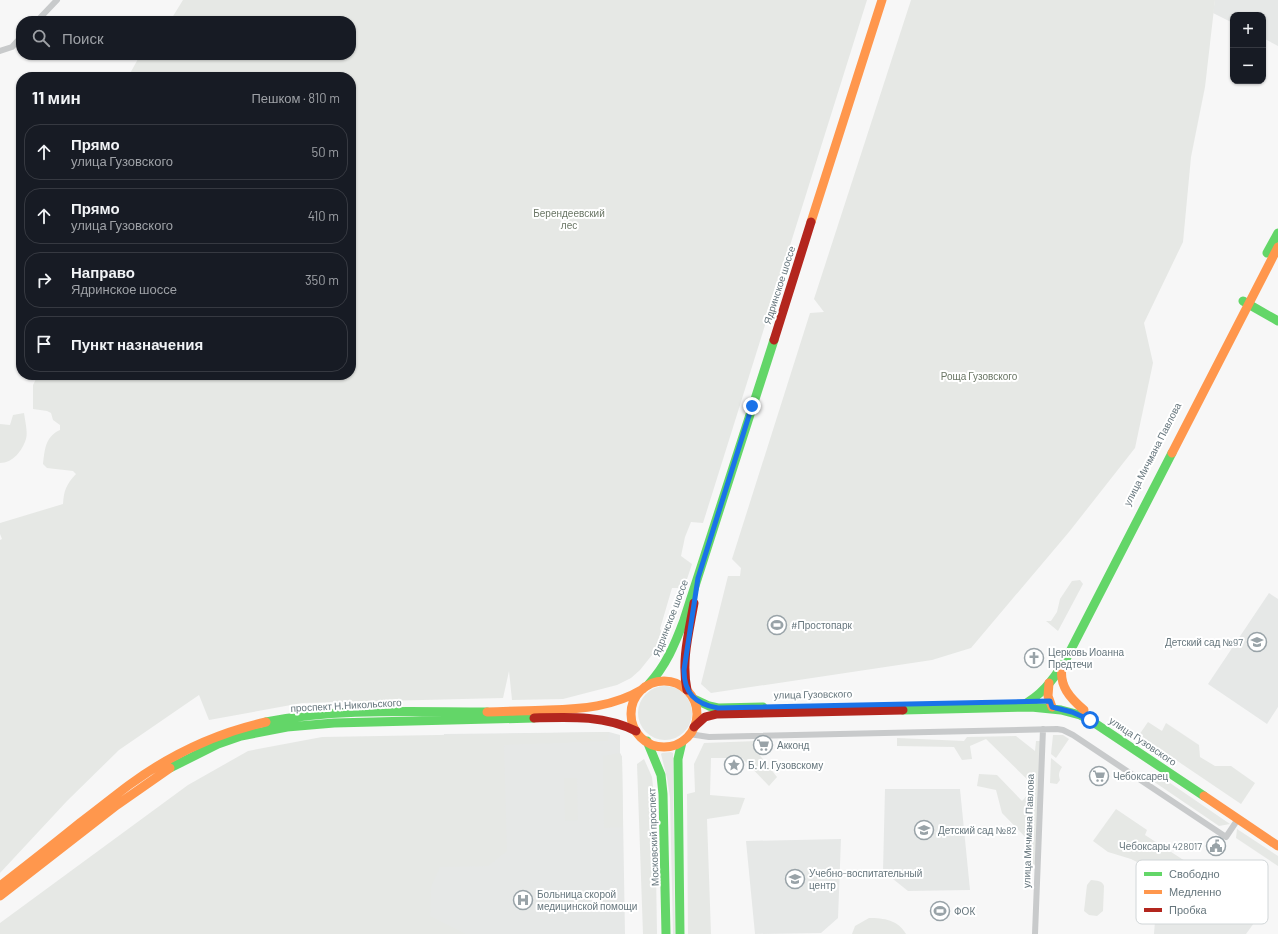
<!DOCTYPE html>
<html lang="ru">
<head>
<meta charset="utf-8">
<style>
	:root { --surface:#171b24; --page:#20242c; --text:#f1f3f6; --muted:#9ea1a6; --line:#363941 }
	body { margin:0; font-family:Barlow,sans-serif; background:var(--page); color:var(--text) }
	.controls { position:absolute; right:12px; top:12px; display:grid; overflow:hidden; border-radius:8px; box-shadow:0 1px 3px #0004 }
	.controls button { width:36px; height:36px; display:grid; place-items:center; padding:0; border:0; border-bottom:1px solid var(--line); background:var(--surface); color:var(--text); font:20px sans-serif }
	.stop { position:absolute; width:12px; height:12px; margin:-9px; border:3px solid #1a73e8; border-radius:50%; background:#fff }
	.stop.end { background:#1a73e8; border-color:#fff; box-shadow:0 1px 4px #0008 }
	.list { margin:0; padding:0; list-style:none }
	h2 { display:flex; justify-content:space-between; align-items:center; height:52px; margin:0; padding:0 16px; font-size:17px }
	h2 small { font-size:13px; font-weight:400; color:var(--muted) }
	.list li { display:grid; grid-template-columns:26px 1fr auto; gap:12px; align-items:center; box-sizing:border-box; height:56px; margin:0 8px 8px; padding:0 8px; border:1px solid var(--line); border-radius:16px }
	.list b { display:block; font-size:15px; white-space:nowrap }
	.list p { margin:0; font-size:13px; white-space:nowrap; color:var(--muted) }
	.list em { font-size:13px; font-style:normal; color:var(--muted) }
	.icon { flex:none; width:22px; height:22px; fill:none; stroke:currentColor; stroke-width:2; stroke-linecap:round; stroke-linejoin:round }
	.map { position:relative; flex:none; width:1278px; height:934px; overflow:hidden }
	.search { position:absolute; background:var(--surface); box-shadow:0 1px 3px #0004; left:16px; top:16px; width:340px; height:44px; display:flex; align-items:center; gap:10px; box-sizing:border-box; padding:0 14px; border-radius:16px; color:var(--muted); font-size:15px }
	.panel { position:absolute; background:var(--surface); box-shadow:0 1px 3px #0004; left:16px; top:72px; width:340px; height:308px; border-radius:16px }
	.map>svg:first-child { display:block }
	.built { fill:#e6e8e7 }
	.green { fill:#e6e8e5 }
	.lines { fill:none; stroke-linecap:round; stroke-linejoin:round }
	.street { stroke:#c8cacb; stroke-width:6 }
	.fast { stroke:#63d668; stroke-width:9 }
	.slow { stroke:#ff974d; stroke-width:9 }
	.jam { stroke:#b3261e; stroke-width:9 }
	.route { stroke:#1a73e8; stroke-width:5 }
	.labels { text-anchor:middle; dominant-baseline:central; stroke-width:4; stroke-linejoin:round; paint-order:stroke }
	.park-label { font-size:10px; fill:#6a7665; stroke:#fff }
	.street-label { font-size:10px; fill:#66767d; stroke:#fff }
	.poi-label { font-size:10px; fill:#66767d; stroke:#fff; text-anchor:start }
	.key { fill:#fff; stroke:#d1d6d8; stroke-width:1 }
	.key-label { font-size:11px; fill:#66767d }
</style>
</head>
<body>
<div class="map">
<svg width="1278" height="934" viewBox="0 0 1278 934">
	<rect width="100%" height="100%" fill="#f7f7f7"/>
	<path class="built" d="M 1215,0 L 1278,0 L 1278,46 L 1263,38 L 1263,15 L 1233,15 L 1233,23 L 1213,13 Z
		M 1269,593 L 1278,599 L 1278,707 L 1267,724 L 1208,684 Z
		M 609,732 L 620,735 L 620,753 L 622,757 L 625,934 L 420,934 L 444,734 Z
		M 885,789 L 960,789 L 970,890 L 908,891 L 883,871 Z
		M 841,839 L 838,918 L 821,933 L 755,934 L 746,841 Z
		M 1171,865 L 1254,923 L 1246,934 L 1154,934 L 1158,882 Z"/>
	<path class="green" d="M 183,0 L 867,0 L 703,523 L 691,522 L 685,537 L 681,556 L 692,564 L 684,588 L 672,588 L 660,629 L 664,634 L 652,655 L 640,670 L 631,678 L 617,685 L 563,699 L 512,700 L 509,671 L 503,698 L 302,703 L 209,720 L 199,695 L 119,750 L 67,801 L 0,873 L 0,540 L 2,539 L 0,534 L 0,523 L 63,504 C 64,490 66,485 76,474 L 73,471 L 47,468 L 43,464 C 45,449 45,437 60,430 L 60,425 L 53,420 L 51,413 L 47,411 L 33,409 L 33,385 L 38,375 L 351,375 L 351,77 L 128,77 L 138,59 L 143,55 L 351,55 L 351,21 L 170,21 Z
		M 911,0 L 1215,0 L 1205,87 L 1191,157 L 1183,242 L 1144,323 L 1153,363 L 1135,448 L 1069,532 L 971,648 L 932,660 L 711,693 L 701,684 L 728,576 L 740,576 L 741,568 L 732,559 L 810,313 L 824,312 L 814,299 Z
		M 24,413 C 25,421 28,432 26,439 C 22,451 13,463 0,463 L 0,424 L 10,425 L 13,415 Z
		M 1080,580 L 1083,584 L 1058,631 L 1046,621 L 1051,621 L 1057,612 L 1060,599 L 1072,581 Z
		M638 713a27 27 0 1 1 54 0a27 27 0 1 1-54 0Z
		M 1148,722 L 1162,731 L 1166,723 L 1199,745 L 1200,757 L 1215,766 L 1231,766 L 1255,783 L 1241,804 L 1139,735 Z
		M 609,732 L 608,741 L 504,745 L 507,851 L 488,866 L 440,867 L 431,887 L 430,916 L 466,934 L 0,934 L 0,923 L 188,785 L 248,751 L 322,737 Z
		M 1053,735 L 1063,735 L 1069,739 L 1056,758 L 1051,754 Z
		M 1016,736 L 1035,751 L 1036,741 L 1041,741 L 1036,865 L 1029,863 L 1030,842 L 1002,813 L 996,790 L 977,786 L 979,774 L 997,775 L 1022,801 L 1035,787 L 986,739 L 970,746 L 972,759 L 962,760 L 954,747 L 897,746 L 897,738 L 964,741 L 967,737 Z
		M 757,741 L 758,753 L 777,777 L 769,786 L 742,758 L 711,758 L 710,795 L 745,798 L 739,814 L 707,819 L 711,934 L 688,934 L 687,794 L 695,792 L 694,764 L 704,743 Z
		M 671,752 L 673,753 L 675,934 L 673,934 L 670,798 L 667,778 L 661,754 L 662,753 Z
		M 620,753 L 622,757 L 623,827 L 604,828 L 603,756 Z
		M 1051,758 L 1062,767 C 1059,772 1058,774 1060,780 L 1057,784 L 1050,783 Z
		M 644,759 L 652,777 L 655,805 L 657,934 L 643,934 L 637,764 Z
		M 1154,772 L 1230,824 L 1219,826 L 1144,775 Z
		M 564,778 L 577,778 L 578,820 L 565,821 Z
		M 1116,809 L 1147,830 L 1145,835 L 1185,861 L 1145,866 L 1131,859 L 1108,852 L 1093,841 Z
		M 1237,829 L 1278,856 L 1278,866 L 1236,838 Z
		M 1091,880 C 1097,881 1102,880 1104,886 L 1103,911 L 1097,916 L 1089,915 L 1084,911 L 1087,885 Z
		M 869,918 C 884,918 898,920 906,934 L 852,934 L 855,926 Z"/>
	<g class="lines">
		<path class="street" d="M 37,21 L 57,0
			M 0,51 L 12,47 L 21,37
			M 689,734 L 709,737 L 1057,729 L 1063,730 L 1073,735 L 1226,837 L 1238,819
			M 1035,934 L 1043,729"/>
		<path class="fast" d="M 1267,253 L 1278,233
			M 1243,301 L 1278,321
			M 648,685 C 666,666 675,644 684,620 L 774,340
			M 694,699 L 709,706 L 718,708 L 763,707
			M 1021,706 C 1041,696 1052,681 1064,663 L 1172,453
			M 903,710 L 1031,707 L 1061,710 L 1080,715 L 1090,720 L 1204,796
			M 266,722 C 338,708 413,712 487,712
			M 647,741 L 661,775 L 663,794 L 666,934
			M 170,768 L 218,744 L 241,736 L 287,727 L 334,723 L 534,718
			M 680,934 L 678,759 L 682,742"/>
		<path class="slow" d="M 811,222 L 882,0
			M 1172,453 L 1278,247
			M 1062,667 C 1059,686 1070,698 1084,710
			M631 714a33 33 0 1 1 66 0a33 33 0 1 1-66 0Z
			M 1049,683 L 1048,696 L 1052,707
			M 487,712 C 507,711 528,711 548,710 C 582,709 613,707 643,689
			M 1204,796 L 1278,846
			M 0,886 C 27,865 54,844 81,822 C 97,810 113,797 129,785 C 170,755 216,733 266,722
			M 0,896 L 117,805 L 170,768"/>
		<path class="jam" d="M 774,340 L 811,222
			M 687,690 C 681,661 689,632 694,603
			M 534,718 C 569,717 604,715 636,731
			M 694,727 L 705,717 L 717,714 L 903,710"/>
	</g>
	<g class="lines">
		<path class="route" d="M 752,406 L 698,578 L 684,670 C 684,693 695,704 718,708 L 1050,701 L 1052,707 L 1072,712 L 1090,720"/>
	</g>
	<defs>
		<symbol id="stadium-ring" viewBox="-11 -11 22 22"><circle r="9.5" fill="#fff" stroke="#99a3a8" stroke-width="1.5"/><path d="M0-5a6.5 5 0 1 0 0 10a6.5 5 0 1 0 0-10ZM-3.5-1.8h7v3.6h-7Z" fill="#99a3a8"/></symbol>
		<symbol id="school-ring" viewBox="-11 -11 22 22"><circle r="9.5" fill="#fff" stroke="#99a3a8" stroke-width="1.5"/><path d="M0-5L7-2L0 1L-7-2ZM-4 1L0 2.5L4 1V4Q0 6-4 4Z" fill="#99a3a8"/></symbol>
		<symbol id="church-ring" viewBox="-11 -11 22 22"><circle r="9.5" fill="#fff" stroke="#99a3a8" stroke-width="1.5"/><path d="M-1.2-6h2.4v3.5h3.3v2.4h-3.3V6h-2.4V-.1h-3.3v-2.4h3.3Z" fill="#99a3a8"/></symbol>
		<symbol id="supermarket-ring" viewBox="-11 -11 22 22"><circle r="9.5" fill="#fff" stroke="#99a3a8" stroke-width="1.5"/><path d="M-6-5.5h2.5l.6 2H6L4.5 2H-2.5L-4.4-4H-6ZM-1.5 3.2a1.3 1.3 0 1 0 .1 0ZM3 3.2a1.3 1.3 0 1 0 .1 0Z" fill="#99a3a8"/></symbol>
		<symbol id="sight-ring" viewBox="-11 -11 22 22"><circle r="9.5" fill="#fff" stroke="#99a3a8" stroke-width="1.5"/><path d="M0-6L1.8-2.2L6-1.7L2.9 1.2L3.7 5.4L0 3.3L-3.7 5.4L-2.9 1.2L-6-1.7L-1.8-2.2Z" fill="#99a3a8"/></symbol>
		<symbol id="civic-ring" viewBox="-11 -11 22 22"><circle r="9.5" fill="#fff" stroke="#99a3a8" stroke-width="1.5"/><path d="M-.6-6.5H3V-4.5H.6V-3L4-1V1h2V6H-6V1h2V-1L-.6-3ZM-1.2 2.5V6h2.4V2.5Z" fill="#99a3a8"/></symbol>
		<symbol id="hospital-ring" viewBox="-11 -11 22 22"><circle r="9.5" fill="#fff" stroke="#99a3a8" stroke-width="1.5"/><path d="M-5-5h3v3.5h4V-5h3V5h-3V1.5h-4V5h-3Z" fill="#99a3a8"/></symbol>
	</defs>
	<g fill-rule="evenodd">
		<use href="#stadium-ring" x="766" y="614" width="22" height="22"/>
		<use href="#school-ring" x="1246" y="631" width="22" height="22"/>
		<use href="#church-ring" x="1023" y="647" width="22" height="22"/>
		<use href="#supermarket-ring" x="752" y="734" width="22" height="22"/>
		<use href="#sight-ring" x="723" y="754" width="22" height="22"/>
		<use href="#supermarket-ring" x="1088" y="765" width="22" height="22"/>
		<use href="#school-ring" x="913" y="819" width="22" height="22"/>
		<use href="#civic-ring" x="1205" y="835" width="22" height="22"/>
		<use href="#school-ring" x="784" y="868" width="22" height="22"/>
		<use href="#hospital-ring" x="512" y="889" width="22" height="22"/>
		<use href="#stadium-ring" x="929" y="900" width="22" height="22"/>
	</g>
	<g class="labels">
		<g class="park-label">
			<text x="569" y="213">Берендеевский<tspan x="569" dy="12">лес</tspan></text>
			<text x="979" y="376">Роща Гузовского</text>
		</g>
		<g class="street-label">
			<text transform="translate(779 285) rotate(-72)">Ядринское шоссе</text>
			<text transform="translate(1152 454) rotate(-63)">улица Мичмана Павлова</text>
			<text transform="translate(670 618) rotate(-69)">Ядринское шоссе</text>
			<text transform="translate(813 694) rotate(-1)">улица Гузовского</text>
			<text transform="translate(346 705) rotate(-3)">проспект Н.Никольского</text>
			<text transform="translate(1143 741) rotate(34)">улица Гузовского</text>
			<text transform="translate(1028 831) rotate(-88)">улица Мичмана Павлова</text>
			<text transform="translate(653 837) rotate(-92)">Московский проспект</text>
		</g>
		<g class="poi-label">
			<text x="791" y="625">#Простопарк</text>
			<text x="1243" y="642" text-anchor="end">Детский сад №97</text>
			<text x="1048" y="652">Церковь Иоанна<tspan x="1048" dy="12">Предтечи</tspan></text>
			<text x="777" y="745">Акконд</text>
			<text x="748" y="765">Б. И. Гузовскому</text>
			<text x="1113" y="776">Чебоксарец</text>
			<text x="938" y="830">Детский сад №82</text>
			<text x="1202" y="846" text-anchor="end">Чебоксары 428017</text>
			<text x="809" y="873">Учебно-воспитательный<tspan x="809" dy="12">центр</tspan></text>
			<text x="537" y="894">Больница скорой<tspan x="537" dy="12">медицинской помощи</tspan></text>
			<text x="954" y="911">ФОК</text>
		</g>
	</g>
	<rect x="1136" y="860" width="132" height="64" rx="6" class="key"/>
	<rect x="1144" y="872" width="18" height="4" fill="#63d668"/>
	<rect x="1144" y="890" width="18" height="4" fill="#ff974d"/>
	<rect x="1144" y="908" width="18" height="4" fill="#b3261e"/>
	<g class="key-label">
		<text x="1169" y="878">Свободно</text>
		<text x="1169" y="896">Медленно</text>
		<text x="1169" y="914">Пробка</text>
	</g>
</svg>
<div class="controls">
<button>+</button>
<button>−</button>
</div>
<div class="stop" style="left:1090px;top:720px"></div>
<div class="stop end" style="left:752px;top:406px"></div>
<div class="search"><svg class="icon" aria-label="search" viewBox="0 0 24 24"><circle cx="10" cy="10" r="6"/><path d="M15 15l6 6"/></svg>Поиск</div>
<section class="panel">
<h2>11 мин<small>Пешком · 810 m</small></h2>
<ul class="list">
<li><svg class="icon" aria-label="ahead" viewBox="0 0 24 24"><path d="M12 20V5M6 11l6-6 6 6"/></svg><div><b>Прямо</b><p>улица Гузовского</p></div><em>50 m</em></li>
<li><svg class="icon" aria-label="ahead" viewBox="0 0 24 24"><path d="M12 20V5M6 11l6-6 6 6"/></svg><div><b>Прямо</b><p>улица Гузовского</p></div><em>410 m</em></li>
<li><svg class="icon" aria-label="right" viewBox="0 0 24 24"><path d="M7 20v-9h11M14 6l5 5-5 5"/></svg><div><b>Направо</b><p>Ядринское шоссе</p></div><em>350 m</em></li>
<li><svg class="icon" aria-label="arrive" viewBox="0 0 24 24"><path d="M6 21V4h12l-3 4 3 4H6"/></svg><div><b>Пункт назначения</b></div></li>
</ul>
</section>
</div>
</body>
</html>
